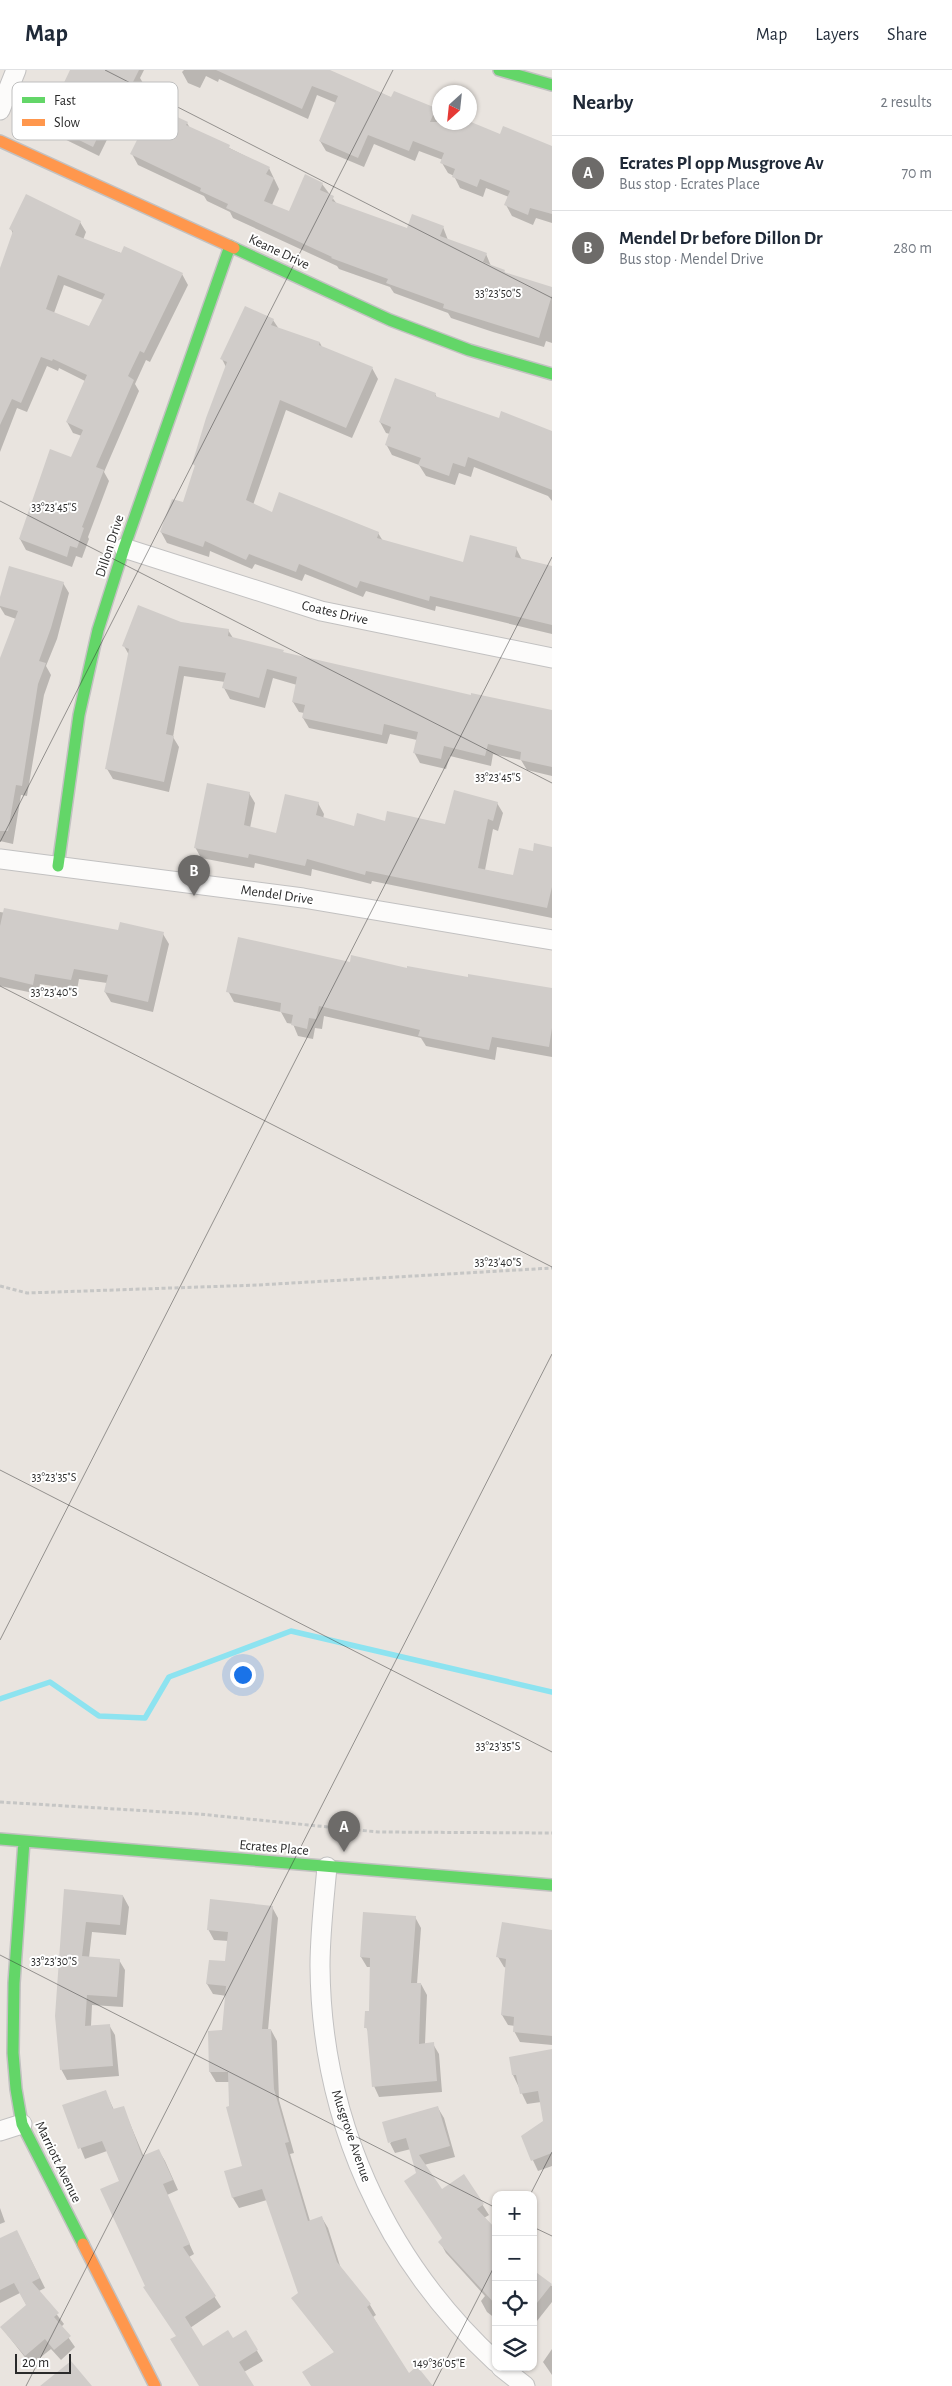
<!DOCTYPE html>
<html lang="en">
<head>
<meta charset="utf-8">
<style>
	:root { --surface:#fff; --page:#f6f6f7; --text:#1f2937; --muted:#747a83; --line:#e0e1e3; --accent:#6d6b69 }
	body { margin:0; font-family:"Alegreya Sans",sans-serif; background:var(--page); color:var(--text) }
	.controls { position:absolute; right:15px; bottom:15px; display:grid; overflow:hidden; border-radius:10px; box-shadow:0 1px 4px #0004 }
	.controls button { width:45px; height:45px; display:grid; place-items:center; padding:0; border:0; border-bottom:1px solid var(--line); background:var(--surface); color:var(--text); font:25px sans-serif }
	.compass { position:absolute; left:432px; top:15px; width:45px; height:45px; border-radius:50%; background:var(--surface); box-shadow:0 1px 4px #0004; rotate:207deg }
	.scale { position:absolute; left:15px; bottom:12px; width:56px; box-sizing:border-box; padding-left:5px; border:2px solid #2a2a2a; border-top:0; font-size:14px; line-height:18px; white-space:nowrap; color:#2a2a2a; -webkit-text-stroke:4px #fff; paint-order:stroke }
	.you { position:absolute; left:242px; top:1604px; width:18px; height:18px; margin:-12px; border:4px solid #fff; border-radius:50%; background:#1a73e8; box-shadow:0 0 0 8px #1a73e833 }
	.badge { display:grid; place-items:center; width:32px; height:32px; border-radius:50%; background:var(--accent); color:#fff; font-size:16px; font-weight:700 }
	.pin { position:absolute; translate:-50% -41px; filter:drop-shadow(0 1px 2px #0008) }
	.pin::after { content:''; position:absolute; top:26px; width:18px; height:15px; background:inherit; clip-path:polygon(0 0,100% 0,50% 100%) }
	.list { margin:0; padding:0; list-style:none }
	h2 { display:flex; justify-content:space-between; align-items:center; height:65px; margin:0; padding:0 20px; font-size:21px }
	h2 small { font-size:16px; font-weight:400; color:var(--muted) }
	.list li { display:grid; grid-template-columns:32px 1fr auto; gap:15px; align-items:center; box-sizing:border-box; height:75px; padding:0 20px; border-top:1px solid var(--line) }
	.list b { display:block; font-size:19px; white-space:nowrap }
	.list p { margin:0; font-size:16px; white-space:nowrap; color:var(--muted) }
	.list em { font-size:16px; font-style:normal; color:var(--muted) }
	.icon { flex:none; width:28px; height:28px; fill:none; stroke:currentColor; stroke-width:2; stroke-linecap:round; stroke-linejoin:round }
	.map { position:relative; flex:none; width:552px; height:2316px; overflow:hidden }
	header { display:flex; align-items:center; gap:30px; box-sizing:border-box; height:70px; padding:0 25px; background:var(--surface); border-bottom:1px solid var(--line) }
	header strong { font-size:24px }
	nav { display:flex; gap:28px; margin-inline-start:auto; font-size:18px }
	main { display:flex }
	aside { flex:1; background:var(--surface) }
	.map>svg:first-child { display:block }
	.shadow { fill:#0003; fill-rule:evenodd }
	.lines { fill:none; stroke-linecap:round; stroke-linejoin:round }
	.stream { stroke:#8de3f0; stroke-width:5.5 }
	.building { fill:#d0ccc9; fill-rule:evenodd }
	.street-casing { stroke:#c2c1c1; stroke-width:21 }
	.fast-casing { stroke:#c2c1c1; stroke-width:14 }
	.slow-casing { stroke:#c2c1c1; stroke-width:14 }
	.path { stroke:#c6c6c5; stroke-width:3; stroke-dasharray:4 2.5; stroke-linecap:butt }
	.street { stroke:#fcfbfa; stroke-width:19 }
	.fast { stroke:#63d668; stroke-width:11 }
	.slow { stroke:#ff974d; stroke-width:11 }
	.ticks { fill:none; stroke:#2a2a2a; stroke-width:1; stroke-opacity:0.45 }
	.labels { text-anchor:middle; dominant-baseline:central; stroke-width:4; stroke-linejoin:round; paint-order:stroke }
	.street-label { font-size:14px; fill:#2a2a2a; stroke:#fff }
	.key { fill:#fff; stroke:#bfbfbf; stroke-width:1 }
	.key-label { font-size:14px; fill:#2a2a2a }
	.ticks-label { font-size:12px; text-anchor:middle; fill:#2a2a2a; stroke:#fff; stroke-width:4; stroke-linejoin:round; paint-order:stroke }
</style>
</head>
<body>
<header>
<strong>Map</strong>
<nav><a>Map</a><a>Layers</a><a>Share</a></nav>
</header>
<main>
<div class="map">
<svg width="552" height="2316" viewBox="0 0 552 2316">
	<rect width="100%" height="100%" fill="#e9e4df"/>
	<path class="shadow" d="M 71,0 L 144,0 L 140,8 L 143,13 L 129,42 L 122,39 L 99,86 L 48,61 L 42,51 L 61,23 Z
		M 184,0 L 328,0 L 392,28 L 394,23 L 440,41 L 440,52 L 552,78 L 552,153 L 536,148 L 533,155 L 512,146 L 506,135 L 509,127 L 486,118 L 483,127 L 460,118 L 454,106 L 448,103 L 442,93 L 443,90 L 419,81 L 415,91 L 374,74 L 364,97 L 326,81 L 320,71 L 336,33 L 317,25 L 308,49 L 219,9 L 218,12 L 206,6 L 200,18 L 188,13 L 182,2 Z
		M 187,53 L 190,58 L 269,98 L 279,119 L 272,135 L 290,143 L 322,114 L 337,134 L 408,159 L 443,157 L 448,170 L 486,184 L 491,196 L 504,201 L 505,203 L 552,218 L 552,273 L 546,271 L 544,277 L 493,262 L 451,248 L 448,243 L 394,223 L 390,217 L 339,199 L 337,196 L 233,148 L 230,142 L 207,131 L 204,126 L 138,95 L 132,84 Z
		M 80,152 L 86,162 L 83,170 L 182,204 L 188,215 L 150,292 L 146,290 L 135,314 L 139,321 L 104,402 L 109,411 L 88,467 L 89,469 L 82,488 L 76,486 L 72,497 L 26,480 L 20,469 L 51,380 L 72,389 L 82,366 L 73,363 L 67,352 L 85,311 L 59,298 L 58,301 L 47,296 L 27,342 L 17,338 L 0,382 L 0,202 L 13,164 L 11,159 ZM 64,215 L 103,230 L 89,257 L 54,243 Z
		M 273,250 L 279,259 L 320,273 L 322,277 L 372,298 L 378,309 L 352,368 L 286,340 L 253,435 L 273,444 L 378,463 L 383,471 L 464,494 L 516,478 L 522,490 L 552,498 L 552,564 L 436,536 L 435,541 L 366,521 L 363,527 L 305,504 L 302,511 L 255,494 L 252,499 L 210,481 L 209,487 L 167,473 L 161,462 L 184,434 L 196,398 L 194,394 L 226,297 L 222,289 Z
		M 435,324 L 437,328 L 499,349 L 552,362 L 552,431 L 548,426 L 474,397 L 471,407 L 459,403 L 455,415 L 426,406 L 419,395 L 392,385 L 386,374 L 390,364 L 386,363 L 380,352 Z
		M 63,513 L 69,523 L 57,569 L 46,596 L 51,605 L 44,625 L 27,726 L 21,725 L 13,774 L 0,771 L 0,591 L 16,549 L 5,545 L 0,537 L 0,532 Z
		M 181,553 L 228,560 L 233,568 L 283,582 L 284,584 L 472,627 L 552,642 L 552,706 L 527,700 L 521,690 L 493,684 L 491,696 L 450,686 L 446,699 L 420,693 L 414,682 L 417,670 L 390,664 L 387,674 L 309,658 L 303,648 L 304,643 L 299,642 L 293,632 L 297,615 L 273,608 L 265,638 L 230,629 L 224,618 L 225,612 L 184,606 L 173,667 L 179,677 L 169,722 L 113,709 L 107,699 L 129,585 L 124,576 Z
		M 249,723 L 255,733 L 250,758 L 277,764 L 318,733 L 324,744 L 323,749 L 355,757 L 386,752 L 446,755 L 497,733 L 503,743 L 498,761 L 493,759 L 485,800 L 514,806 L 534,782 L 552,778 L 552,848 L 372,811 L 371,814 L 312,799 L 311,806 L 255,793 L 254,798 L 201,788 L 195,777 Z
		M 0,842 L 119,861 L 163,864 L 169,874 L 153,942 L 111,932 L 105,922 L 107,913 L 79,909 L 77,920 L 40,914 L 38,924 L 0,916 Z
		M 351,893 L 552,919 L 552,987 L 497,977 L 495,990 L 426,976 L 421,968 L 324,946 L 322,959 L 315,958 L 313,969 L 298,966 L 293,954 L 287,953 L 281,942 L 234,932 L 228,921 Z
		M 65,1821 L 123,1826 L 129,1837 L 126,1865 L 92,1862 L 89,1888 L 119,1890 L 125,1900 L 123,1937 L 92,1935 L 91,1956 L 109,1955 L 115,1965 L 119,2006 L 67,2010 L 61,1999 Z
		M 272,1837 L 278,1848 L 268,1960 L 271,1960 L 277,1971 L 279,2030 L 294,2083 L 290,2084 L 310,2151 L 322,2148 L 328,2158 L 341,2199 L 370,2235 L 376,2245 L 373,2247 L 408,2305 L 432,2316 L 312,2316 L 335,2283 L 293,2228 L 299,2223 L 267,2130 L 239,2138 L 233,2128 L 226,2102 L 244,2097 L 230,2037 L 229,2012 L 216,2012 L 210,2002 L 209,1962 L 224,1962 L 227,1926 L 213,1924 L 207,1914 L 226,1893 L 229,1871 L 214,1870 L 208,1859 Z
		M 415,1847 L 421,1858 L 417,1914 L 421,1914 L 427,1925 L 425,1974 L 433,1974 L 439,1984 L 442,2022 L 379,2027 L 374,2016 L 369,1963 L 366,1957 L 370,1943 L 371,1897 L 367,1897 L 361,1887 Z
		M 552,1862 L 552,1975 L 520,1972 L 514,1961 L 515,1956 L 508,1955 L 502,1945 L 507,1898 L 504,1897 L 498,1887 Z
		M 552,1980 L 552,2096 L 538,2101 L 522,2067 L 545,2051 L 541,2032 L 527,2034 L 513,2005 Z
		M 105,2021 L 114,2040 L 123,2037 L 144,2087 L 159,2081 L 165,2091 L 178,2120 L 167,2125 L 194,2184 L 189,2187 L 221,2237 L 190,2258 L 202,2277 L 233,2270 L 246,2262 L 263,2291 L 244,2302 L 253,2316 L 200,2316 L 177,2266 L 147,2216 L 120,2112 L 107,2081 L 85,2089 L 64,2036 Z
		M 438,2038 L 444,2048 L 455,2087 L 424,2095 L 441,2121 L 464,2106 L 489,2145 L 484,2148 L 496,2161 L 496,2249 L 487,2242 L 481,2231 L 485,2226 L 446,2183 L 440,2172 L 443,2169 L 418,2104 L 411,2079 L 395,2083 L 390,2073 Z
		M 0,2138 L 5,2152 L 0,2154 Z
		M 0,2170 L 22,2172 L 45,2218 L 39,2221 L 64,2254 L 61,2257 L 75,2277 L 61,2290 L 51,2279 L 31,2295 L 2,2258 L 27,2236 L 20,2223 L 0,2233 Z
		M 533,2201 L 552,2216 L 552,2232 L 533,2256 Z
		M 552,2279 L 552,2305 L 543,2292 Z"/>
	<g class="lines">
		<path class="stream" d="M 0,1629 L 50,1612 L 99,1646 L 145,1648 L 169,1607 L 291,1561 L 552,1622"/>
	</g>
	<path class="building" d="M 70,0 L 139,0 L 123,32 L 116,29 L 93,77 L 41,51 L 56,19 L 60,21 Z
		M 216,0 L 330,0 L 391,27 L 394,21 L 436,38 L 430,52 L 471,52 L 500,64 L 503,56 L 552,76 L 552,144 L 530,138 L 528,145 L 504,135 L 510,121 L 480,109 L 477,117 L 452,107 L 455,99 L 440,93 L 444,83 L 413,71 L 409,81 L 368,65 L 358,88 L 319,71 L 338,26 L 312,16 L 302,39 Z
		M 154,36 L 188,52 L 186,55 L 230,75 L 229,78 L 270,97 L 266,104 L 274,108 L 264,131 L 289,141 L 305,104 L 323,113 L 320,120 L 334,126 L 332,131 L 407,158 L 412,144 L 444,156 L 440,166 L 487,183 L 483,192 L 505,200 L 504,202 L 552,217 L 552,225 L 539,268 L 443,238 L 444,234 L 386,213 L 388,209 L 331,188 L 332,187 L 226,138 L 228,134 L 200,121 L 201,118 L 130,84 Z
		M 26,124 L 81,151 L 75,165 L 121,183 L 124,176 L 183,203 L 144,283 L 140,281 L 128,306 L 134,310 L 96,397 L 104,400 L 82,457 L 84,458 L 77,478 L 70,476 L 67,487 L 19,469 L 50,379 L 71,387 L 83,360 L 66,352 L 87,305 L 53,289 L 52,291 L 41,287 L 21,333 L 12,329 L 0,355 L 0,198 L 13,161 L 9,159 ZM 58,205 L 105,224 L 89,256 L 46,239 Z
		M 245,236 L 274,249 L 271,255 L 320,272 L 319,275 L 373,297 L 346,358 L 280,330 L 246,430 L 272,442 L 279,422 L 379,462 L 377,468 L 463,492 L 470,465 L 517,477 L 515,487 L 552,496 L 552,555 L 430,526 L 429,531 L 360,511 L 357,518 L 299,494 L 296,502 L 249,484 L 246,490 L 205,471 L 203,477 L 160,462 L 172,429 L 183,432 L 195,395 L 192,394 L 206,348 L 227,292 L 220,289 Z
		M 395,308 L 436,323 L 435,326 L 499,348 L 501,341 L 552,361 L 552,420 L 468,387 L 465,397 L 453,393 L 449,406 L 418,395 L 421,388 L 385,375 L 391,357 L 379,352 Z
		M 9,496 L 64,512 L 51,558 L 39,591 L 46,593 L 38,614 L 22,716 L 16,715 L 8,761 L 0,761 L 0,588 L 18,541 L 0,536 L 0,527 Z
		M 138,535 L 181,552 L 229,559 L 228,566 L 284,580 L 283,582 L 471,625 L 471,623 L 552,640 L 552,697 L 520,690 L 521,682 L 488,674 L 485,686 L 444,676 L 441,689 L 413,683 L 418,662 L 384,654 L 382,665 L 302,648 L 305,635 L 292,632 L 297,607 L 267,599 L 259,628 L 222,618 L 226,603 L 179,596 L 166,664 L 174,666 L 164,712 L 105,699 L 129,579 L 122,576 Z
		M 207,713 L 250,722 L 244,755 L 276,763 L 285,724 L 319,732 L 316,745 L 354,756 L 357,743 L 385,751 L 387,741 L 445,754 L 454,720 L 498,732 L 493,751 L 488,749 L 478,798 L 513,805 L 519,778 L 533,781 L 534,773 L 552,777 L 552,817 L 547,838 L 366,801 L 365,805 L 307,789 L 305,796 L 249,784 L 248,788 L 194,778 Z
		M 4,838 L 118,860 L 120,852 L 164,862 L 148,932 L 104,922 L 108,905 L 74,899 L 71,910 L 35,904 L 33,915 L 0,907 L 0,856 Z
		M 238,867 L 350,892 L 351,885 L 407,898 L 407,896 L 468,907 L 468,904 L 552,918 L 552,958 L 549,977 L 492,967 L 489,980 L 418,966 L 420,960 L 319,936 L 316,949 L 309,948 L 307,959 L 291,955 L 293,945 L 280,942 L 281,933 L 226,922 Z
		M 64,1819 L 123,1825 L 120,1855 L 86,1852 L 82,1886 L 120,1889 L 117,1927 L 87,1925 L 85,1956 L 110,1954 L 113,1996 L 60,2000 L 55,1946 Z
		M 210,1829 L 273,1836 L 262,1959 L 271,1959 L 274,2019 L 289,2072 L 285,2073 L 308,2151 L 322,2146 L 337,2192 L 371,2234 L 367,2237 L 409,2303 L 417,2296 L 433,2316 L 311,2316 L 302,2302 L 334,2282 L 291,2228 L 298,2223 L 262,2119 L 232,2128 L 224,2101 L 242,2096 L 226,2037 L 229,2036 L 228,2002 L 209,2002 L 208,1961 L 222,1960 L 226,1916 L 206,1914 L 209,1890 L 225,1891 L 228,1862 L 207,1860 Z
		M 363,1842 L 416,1846 L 411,1913 L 421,1913 L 419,1974 L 434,1972 L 437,2011 L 372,2017 L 367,1958 L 364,1958 L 365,1941 L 369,1941 L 370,1888 L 360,1887 Z
		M 502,1852 L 552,1860 L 552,1966 L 513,1962 L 514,1947 L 501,1945 L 506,1889 L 496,1887 Z
		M 552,1979 L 552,2083 L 531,2091 L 521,2066 L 543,2051 L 538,2021 L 520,2024 L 516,2005 L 512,2005 L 509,1987 Z
		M 106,2020 L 113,2039 L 124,2036 L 142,2086 L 159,2079 L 173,2110 L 163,2114 L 190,2174 L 183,2177 L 216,2226 L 185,2247 L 203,2276 L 228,2260 L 233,2268 L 246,2260 L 258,2280 L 239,2292 L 254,2316 L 199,2316 L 170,2269 L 176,2266 L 143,2217 L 145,2216 L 100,2119 L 119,2111 L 102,2071 L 78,2079 L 62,2035 Z
		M 438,2036 L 450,2076 L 419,2085 L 442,2119 L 464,2104 L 484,2134 L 477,2139 L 496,2159 L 496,2235 L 438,2172 L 442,2168 L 404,2111 L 416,2103 L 406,2068 L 388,2073 L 382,2052 Z
		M 17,2160 L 40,2208 L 32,2212 L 59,2243 L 54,2247 L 71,2266 L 54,2280 L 45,2269 L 25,2286 L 0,2257 L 26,2235 L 14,2213 L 0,2220 L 0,2168 Z
		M 533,2200 L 552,2214 L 533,2238 Z
		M 71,2291 L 92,2316 L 40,2316 Z"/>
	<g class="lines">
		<defs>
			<path id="street" d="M 0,40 L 16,0
				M 124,478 L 321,541 L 552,588
				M 0,789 L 303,828 L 552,870
				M 327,1797 C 324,1830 320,1863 320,1896 C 321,2048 384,2189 496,2292
				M 0,2061 L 22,2054
				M 501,2297 L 525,2316"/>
			<path id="fast" d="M 499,0 L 552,15
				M 234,178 L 390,250 L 469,280 L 552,304
				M 58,796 L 79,645 L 98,560 L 124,478 L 230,176
				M 0,1769 L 552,1815
				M 24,1771 L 14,1913 L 13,1983 L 16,2019 L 22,2054 L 83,2174"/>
			<path id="slow" d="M 0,71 L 234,178
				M 83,2174 L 155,2316"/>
		</defs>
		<use href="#street" class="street-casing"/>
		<use href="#fast" class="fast-casing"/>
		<use href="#slow" class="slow-casing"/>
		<path class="path" d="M 0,1216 L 27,1223 L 258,1215 L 552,1198
			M 0,1732 L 199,1744 L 378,1762 L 552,1763"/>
		<use href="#street" class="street"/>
		<use href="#fast" class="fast"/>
		<use href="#slow" class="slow"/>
	</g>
	<path class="ticks" d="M 105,0 L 552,228M 0,431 L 552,713M 0,772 L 393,0M 0,916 L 552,1197M 0,1400 L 552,1682M 0,1570 L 552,487M 0,1885 L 496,2138M 530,2125 L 552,2082M 533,2157 L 552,2166M 26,2316 L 552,1284M 433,2316 L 496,2193"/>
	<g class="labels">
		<g class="street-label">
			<text transform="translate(279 182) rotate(25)">Keane Drive</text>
			<text transform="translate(110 476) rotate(-72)">Dillon Drive</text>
			<text transform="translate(335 543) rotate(13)">Coates Drive</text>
			<text transform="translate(277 825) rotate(8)">Mendel Drive</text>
			<text transform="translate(274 1778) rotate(5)">Ecrates Place</text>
			<text transform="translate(351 2066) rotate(71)">Musgrove Avenue</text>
			<text transform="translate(58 2092) rotate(64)">Marriott Avenue</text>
		</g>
	</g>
	<rect x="12" y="12" width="166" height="58" rx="8" class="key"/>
	<rect x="22" y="27" width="23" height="6" fill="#63d668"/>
	<rect x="22" y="49" width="23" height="7" fill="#ff974d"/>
	<g class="key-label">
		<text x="54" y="35">Fast</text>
		<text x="54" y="57">Slow</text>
	</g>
	<g class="ticks-label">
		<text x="498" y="227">33°23'50"S</text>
		<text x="54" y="441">33°23'45"S</text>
		<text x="498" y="711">33°23'45"S</text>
		<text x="54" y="926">33°23'40"S</text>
		<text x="498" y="1196">33°23'40"S</text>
		<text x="54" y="1411">33°23'35"S</text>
		<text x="498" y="1680">33°23'35"S</text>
		<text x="54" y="1895">33°23'30"S</text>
		<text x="439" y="2297">149°36'05"E</text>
	</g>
</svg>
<div class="controls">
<button>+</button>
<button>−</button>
<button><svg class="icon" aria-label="locate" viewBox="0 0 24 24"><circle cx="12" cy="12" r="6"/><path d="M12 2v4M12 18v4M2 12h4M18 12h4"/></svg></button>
<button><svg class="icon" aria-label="layers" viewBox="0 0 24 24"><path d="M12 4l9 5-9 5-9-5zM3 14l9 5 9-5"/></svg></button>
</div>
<svg class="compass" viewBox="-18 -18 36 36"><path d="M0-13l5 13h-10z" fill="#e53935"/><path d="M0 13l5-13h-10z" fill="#747a83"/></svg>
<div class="scale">20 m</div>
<div class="you"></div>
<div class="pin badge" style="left:344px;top:1782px">A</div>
<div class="pin badge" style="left:194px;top:826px">B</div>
</div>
<aside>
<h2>Nearby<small>2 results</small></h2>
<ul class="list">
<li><span class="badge">A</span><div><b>Ecrates Pl opp Musgrove Av</b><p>Bus stop · Ecrates Place</p></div><em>70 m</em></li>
<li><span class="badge">B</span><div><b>Mendel Dr before Dillon Dr</b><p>Bus stop · Mendel Drive</p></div><em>280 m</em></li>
</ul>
</aside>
</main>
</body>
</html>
